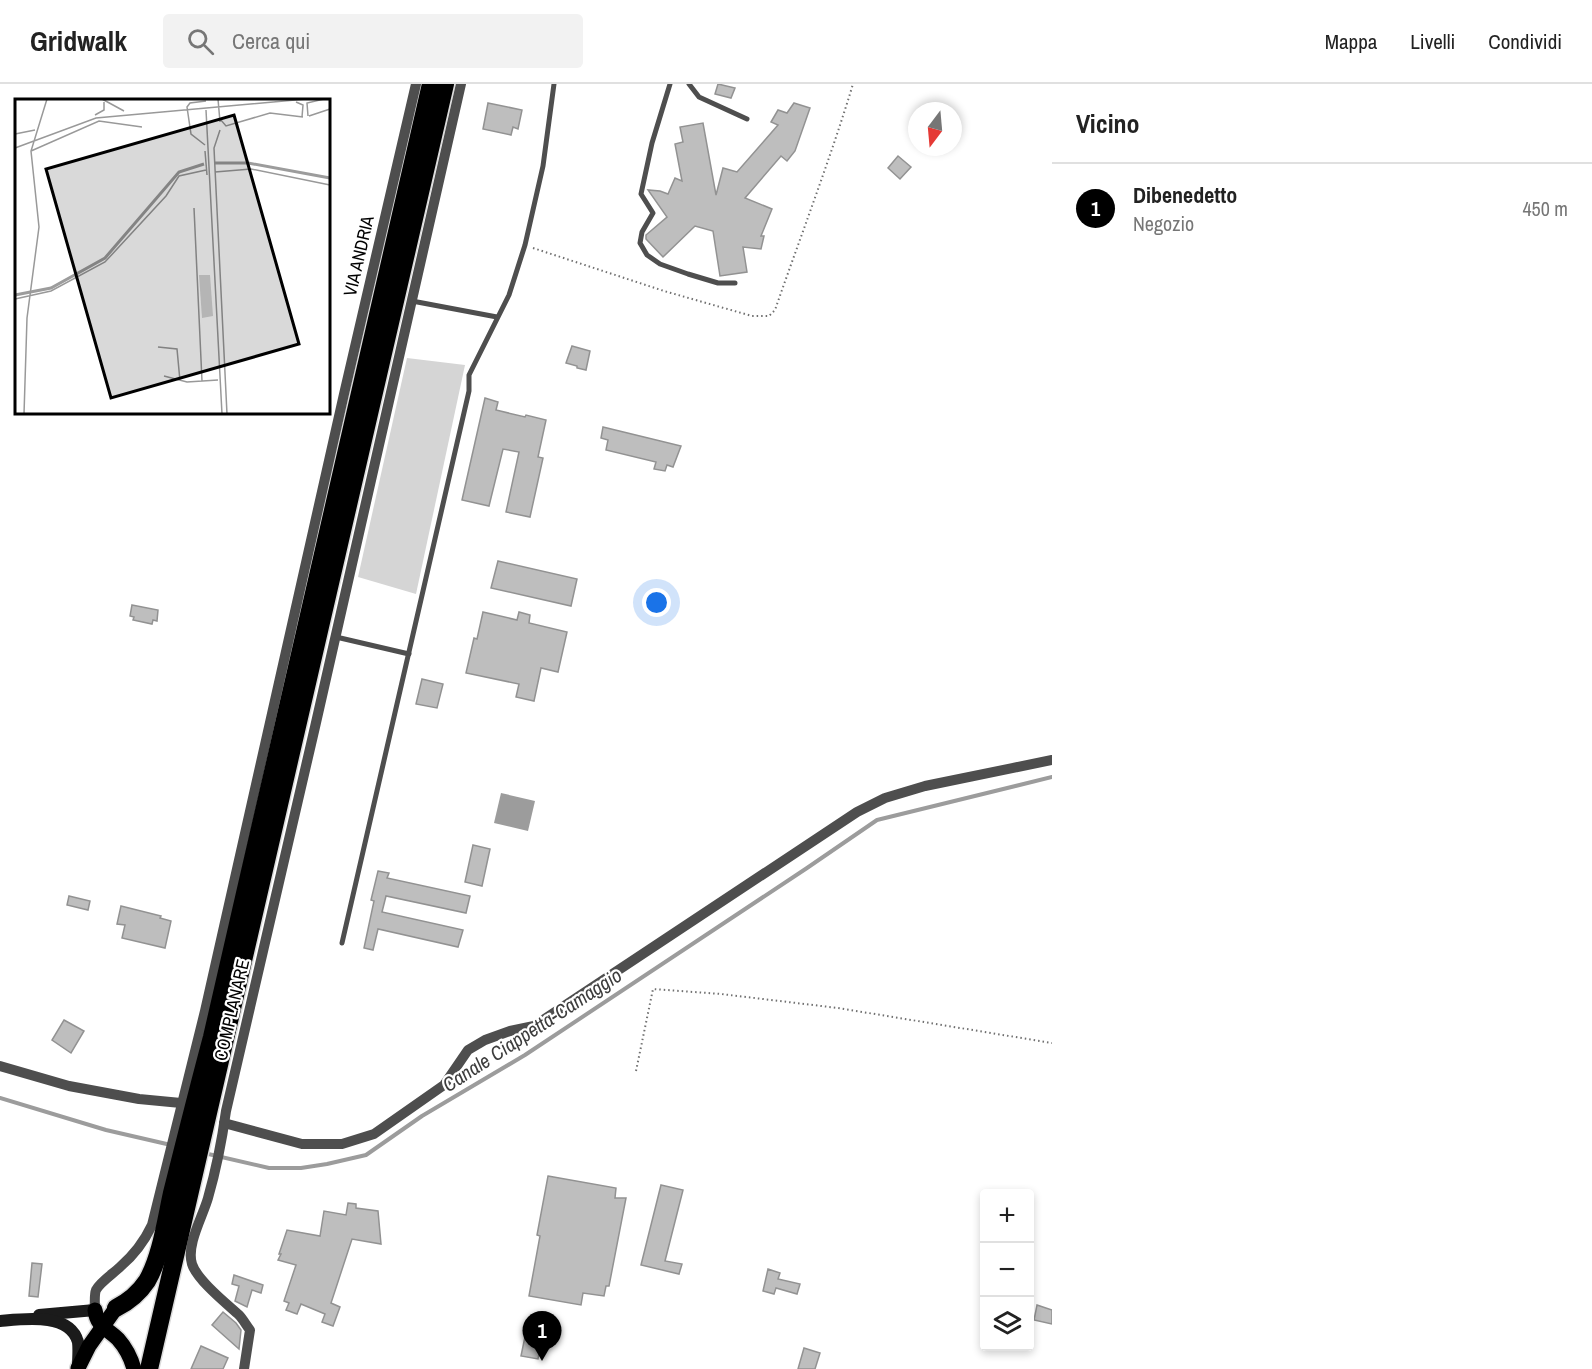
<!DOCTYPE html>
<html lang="it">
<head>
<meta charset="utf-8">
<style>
  :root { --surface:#fff; --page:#f2f2f2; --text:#222; --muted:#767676; --line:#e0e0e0; --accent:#000 }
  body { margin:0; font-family:"Archivo Narrow",sans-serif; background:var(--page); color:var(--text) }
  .controls { position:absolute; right:18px; bottom:18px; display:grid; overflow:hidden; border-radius:6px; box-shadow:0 3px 9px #0003 }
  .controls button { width:54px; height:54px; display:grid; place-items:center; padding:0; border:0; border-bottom:2px solid var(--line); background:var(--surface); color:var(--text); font:30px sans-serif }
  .compass { position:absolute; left:908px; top:18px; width:54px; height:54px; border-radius:50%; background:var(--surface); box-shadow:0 3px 9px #0003; rotate:196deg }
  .you { position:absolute; left:657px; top:519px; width:21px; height:21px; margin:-15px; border:4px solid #fff; border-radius:50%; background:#1a73e8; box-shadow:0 0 0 9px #1a73e833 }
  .badge { display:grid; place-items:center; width:39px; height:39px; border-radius:50%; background:var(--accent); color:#fff; font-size:20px; font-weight:700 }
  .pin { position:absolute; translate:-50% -50px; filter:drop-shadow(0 2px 3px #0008) }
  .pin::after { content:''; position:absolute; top:32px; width:21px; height:18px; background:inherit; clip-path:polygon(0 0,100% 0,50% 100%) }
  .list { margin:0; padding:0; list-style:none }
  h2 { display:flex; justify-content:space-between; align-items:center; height:78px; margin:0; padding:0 24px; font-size:26px }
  h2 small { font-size:20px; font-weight:400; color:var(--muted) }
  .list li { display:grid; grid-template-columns:39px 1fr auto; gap:18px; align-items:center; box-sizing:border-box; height:90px; padding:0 24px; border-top:2px solid var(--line) }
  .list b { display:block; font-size:22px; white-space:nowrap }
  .list p { margin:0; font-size:20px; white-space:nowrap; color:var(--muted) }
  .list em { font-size:20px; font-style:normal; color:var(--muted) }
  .icon { flex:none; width:33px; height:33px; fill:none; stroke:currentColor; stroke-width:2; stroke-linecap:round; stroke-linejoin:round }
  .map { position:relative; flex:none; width:1052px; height:1285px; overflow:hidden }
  header { display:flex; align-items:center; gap:36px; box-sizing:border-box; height:84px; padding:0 30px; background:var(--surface); border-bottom:2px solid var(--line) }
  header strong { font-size:28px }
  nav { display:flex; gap:33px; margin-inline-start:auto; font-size:21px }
  .search { width:420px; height:54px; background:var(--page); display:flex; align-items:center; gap:15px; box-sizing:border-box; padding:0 21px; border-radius:6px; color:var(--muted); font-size:22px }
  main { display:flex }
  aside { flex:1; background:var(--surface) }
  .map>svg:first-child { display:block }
  .green { fill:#d5d5d5 }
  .water { fill:#9c9c9c }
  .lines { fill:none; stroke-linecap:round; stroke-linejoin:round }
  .stream { stroke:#9c9c9c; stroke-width:4 }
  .building { fill:#bebebe; stroke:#929292; stroke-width:1.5 }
  .primary-casing { stroke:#dbdbdb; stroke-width:18 }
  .highway-casing { stroke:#dbdbdb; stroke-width:21 }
  .path { stroke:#707070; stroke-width:2; stroke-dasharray:1.5 3; stroke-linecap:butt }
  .lane { stroke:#4e4e4e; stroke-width:5 }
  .street { stroke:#4e4e4e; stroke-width:10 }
  .secondary { stroke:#1b1b1b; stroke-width:12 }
  .primary { stroke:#000; stroke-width:15 }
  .highway { stroke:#000; stroke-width:18 }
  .labels { text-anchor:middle; stroke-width:4.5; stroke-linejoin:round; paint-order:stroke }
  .street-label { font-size:18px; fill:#000; stroke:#fff }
  .water-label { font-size:20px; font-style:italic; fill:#3d3d3d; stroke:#fff }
  .inset-river { fill:none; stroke:#9c9c9c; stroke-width:3 }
  .inset-road { fill:none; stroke:#999; stroke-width:1.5 }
  .view { fill:#000; fill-opacity:0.15; stroke:#000; stroke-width:3 }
  .inset-edge { fill:none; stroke:#000; stroke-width:3 }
</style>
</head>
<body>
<header>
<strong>Gridwalk</strong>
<div class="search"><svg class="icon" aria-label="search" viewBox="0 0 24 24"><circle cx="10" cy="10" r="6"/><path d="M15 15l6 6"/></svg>Cerca qui</div>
<nav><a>Mappa</a><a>Livelli</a><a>Condividi</a></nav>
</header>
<main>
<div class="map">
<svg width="1052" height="1285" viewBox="0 0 1052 1285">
  <rect width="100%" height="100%" fill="#fff"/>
  <!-- green -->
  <path class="green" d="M 407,274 L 465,281 L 416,510 L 358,493 Z"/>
  <!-- water -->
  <path class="water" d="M 501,709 L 535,717 L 528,747 L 494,739 Z"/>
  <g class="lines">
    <!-- stream -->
    <g class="stream">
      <path d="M 0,1014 L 106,1046 L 171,1061"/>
      <path d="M 204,1069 L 269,1084 L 301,1084 L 327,1080 L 366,1071 L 422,1032 L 525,971 L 807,784 L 877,736 L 1052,693"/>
    </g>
  </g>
  <!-- building -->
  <g class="building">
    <path d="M 718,0 L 735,4 L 731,14 L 715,10 Z"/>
    <path d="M 488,19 L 522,26 L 518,45 L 513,43 L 511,51 L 483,45 Z"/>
    <path d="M 794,19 L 810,24 L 795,67 L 787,77 L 781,72 L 745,114 L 772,125 L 761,152 L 764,152 L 761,165 L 743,163 L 747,188 L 720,192 L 713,147 L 695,142 L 663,173 L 646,155 L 646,151 L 667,133 L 648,106 L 660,107 L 668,110 L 675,94 L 682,97 L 675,60 L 683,58 L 680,43 L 703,39 L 716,111 L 723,84 L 737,88 L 778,41 L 771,38 L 778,26 L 787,29 Z"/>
    <path d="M 898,72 L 911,83 L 900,95 L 888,84 Z"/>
    <path d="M 572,262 L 590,267 L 586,286 L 577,284 L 577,282 L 566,279 Z"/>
    <path d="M 485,314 L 498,318 L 496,326 L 525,333 L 526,331 L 546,336 L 538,373 L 543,374 L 530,433 L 506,428 L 519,368 L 503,365 L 489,422 L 462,416 Z"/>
    <path d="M 603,343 L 681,362 L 673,383 L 667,381 L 665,387 L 654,385 L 656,378 L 606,366 L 608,356 L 601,354 Z"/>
    <path d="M 498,477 L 577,495 L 571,522 L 491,504 Z"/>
    <path d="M 132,521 L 158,526 L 157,537 L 153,536 L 152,540 L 133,536 L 134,533 L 130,532 Z"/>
    <path d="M 483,528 L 517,536 L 519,528 L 530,531 L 529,539 L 567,548 L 558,588 L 541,584 L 534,617 L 516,613 L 519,600 L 466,589 L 474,554 L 477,555 Z"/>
    <path d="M 422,595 L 443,600 L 437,624 L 416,620 Z"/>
    <path d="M 473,761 L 490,765 L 482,802 L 465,798 Z"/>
    <path d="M 378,787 L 389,789 L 387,794 L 470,812 L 466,829 L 386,812 L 382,828 L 463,846 L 458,863 L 378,845 L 373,866 L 364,864 L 374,817 L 371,816 Z"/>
    <path d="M 69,812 L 90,817 L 88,826 L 67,821 Z"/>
    <path d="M 121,822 L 161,832 L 160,834 L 171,837 L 165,864 L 122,854 L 125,841 L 117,840 Z"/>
    <path d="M 64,936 L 84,947 L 71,969 L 52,956 Z"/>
    <path d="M 548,1092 L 616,1104 L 615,1114 L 626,1114 L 609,1202 L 606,1202 L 604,1212 L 583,1209 L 581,1221 L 529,1212 L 540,1152 L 537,1151 Z"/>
    <path d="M 661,1101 L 683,1106 L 665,1177 L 682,1180 L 679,1190 L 641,1181 Z"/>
    <path d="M 348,1119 L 356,1120 L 356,1124 L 378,1127 L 381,1160 L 352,1155 L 331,1219 L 340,1223 L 333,1242 L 322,1238 L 325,1230 L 301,1220 L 297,1230 L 286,1226 L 289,1219 L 284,1217 L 296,1181 L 278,1176 L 281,1170 L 279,1170 L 287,1146 L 320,1152 L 324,1127 L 346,1131 Z"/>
    <path d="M 32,1179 L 42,1180 L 38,1213 L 29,1212 Z"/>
    <path d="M 768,1185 L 780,1189 L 778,1195 L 800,1200 L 797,1210 L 776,1204 L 774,1210 L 763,1207 Z"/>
    <path d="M 234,1191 L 263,1201 L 261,1209 L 252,1206 L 247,1223 L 235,1217 L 239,1202 L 232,1200 Z"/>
    <path d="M 1037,1221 L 1052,1226 L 1052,1240 L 1034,1236 Z"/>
    <path d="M 223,1228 L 236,1239 L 241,1246 L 239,1265 L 212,1241 Z"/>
    <path d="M 528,1238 L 544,1241 L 538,1275 L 521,1272 Z"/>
    <path d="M 201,1262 L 228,1274 L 223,1285 L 191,1285 Z"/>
    <path d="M 804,1264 L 820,1269 L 815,1285 L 798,1285 Z"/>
  </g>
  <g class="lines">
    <defs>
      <g id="primary">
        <path d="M 95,1226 C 97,1243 107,1244 118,1255 C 126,1264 131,1274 134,1285"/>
        <path d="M 78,1284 L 89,1262 L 116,1224"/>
      </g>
      <g id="highway">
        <path d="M 116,1224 C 128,1218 139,1209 147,1197 C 161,1173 166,1136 172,1109 C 185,1057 198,1005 212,953 L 431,0"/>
        <path d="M 149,1285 L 445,0"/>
      </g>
    </defs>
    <!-- primary casing -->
    <use href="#primary" class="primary-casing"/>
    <!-- highway casing -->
    <use href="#highway" class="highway-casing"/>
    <!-- path -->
    <g class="path">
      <path d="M 533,164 L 664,207 L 752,232 L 769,232 L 775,226 C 801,151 830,76 853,0"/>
      <path d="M 636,987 L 653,905 L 721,910 L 838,924 L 1052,959"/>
    </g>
    <!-- lane -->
    <g class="lane">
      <path d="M 670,0 L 652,59 L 641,110 L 653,129 L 642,148 L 640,159 L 647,171 L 660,180 L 688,190 L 718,199 L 735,199"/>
      <path d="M 689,0 L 699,13 L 747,35"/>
      <path d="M 412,217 L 497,233"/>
      <path d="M 336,553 L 409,570"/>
      <path d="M 342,859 L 469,307 L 469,291 L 509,211 L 525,161 L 543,82 L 554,0"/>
    </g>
    <!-- street -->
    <g class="street">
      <path d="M 0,982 L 69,1002 L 139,1015 L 181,1019"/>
      <path d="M 224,1039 L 302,1060 L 342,1060 L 374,1050 L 444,1001 L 468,966 L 485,956 L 510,947 L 534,942 L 857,728 L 885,714 L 925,702 L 1052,676"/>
      <path d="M 95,1226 C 95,1220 94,1211 96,1206 C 100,1198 114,1189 120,1183 C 134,1171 144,1158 152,1141 L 205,927 L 344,310 L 416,0"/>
      <path d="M 244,1285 L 250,1246 C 246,1241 243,1235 239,1231 C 227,1220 197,1196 192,1180 C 186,1161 203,1132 208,1114 C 216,1086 222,1056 226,1027 L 315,643 L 461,0"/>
    </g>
    <!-- secondary -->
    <g class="secondary">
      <path d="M 39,1231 L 95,1226"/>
      <path d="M 0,1237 C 23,1235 70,1228 78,1258 C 79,1266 78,1275 78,1282"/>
    </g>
    <!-- primary -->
    <use href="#primary" class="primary"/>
    <!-- highway -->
    <use href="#highway" class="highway"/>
  </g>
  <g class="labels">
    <!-- street labels -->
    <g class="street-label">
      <text transform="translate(359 172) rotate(-77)" y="6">VIA ANDRIA</text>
      <text transform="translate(232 926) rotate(-77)" y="6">COMPLANARE</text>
    </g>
    <!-- water labels -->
    <g class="water-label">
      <text transform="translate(532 946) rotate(-33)" y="7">Canale Ciappetta-Camaggio</text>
    </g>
  </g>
  <!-- overview -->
  <g transform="translate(15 15)">
    <rect width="315" height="315" fill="#fff"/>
    <path d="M 184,176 L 195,176 L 198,217 L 187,219 Z" fill="#d5d5d5"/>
    <path class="inset-river" d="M 200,64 L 233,64 L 315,79M 0,196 L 36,189 L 90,159 L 164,73 L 189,65"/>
    <path class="inset-road" d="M 87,0 L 109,12M 203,0 L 205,23M 281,3 L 288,6 L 287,18M 191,11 L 207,315M 80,16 L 89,11 L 89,3M 293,17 L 292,4 L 309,0M 294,17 L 315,10M 205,20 L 211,27 L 255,14 L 288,18M 205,31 L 199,49 L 212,315M 0,35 L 20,31M 190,46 L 176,35 L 172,8 L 175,4 L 191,2M 0,49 L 81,19 L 291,0M 16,52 L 84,22 L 127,28M 190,52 L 192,76M 200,73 L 236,70 L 315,86M 179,109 L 187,282M 0,200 L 36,192 L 90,163 L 151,97 L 164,77 L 191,71M 143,248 L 162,250 L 165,282M 149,277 L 172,283 L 203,281M 9,315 L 12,219 L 24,128 L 16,52 L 32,0"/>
    <path class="view" d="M 219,16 L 284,245 L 96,299 L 31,70 Z"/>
    <rect width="315" height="315" class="inset-edge"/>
  </g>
</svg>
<div class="controls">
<button>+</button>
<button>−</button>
<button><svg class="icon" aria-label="layers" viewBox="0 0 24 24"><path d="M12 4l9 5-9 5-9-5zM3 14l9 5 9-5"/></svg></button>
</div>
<svg class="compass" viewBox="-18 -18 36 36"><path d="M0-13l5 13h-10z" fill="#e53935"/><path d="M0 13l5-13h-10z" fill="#767676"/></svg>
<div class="you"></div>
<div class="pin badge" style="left:542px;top:1277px">1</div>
</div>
<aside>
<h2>Vicino<small></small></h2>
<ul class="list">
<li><span class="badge">1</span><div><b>Dibenedetto</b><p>Negozio</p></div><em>450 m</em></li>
</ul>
</aside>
</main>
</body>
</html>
